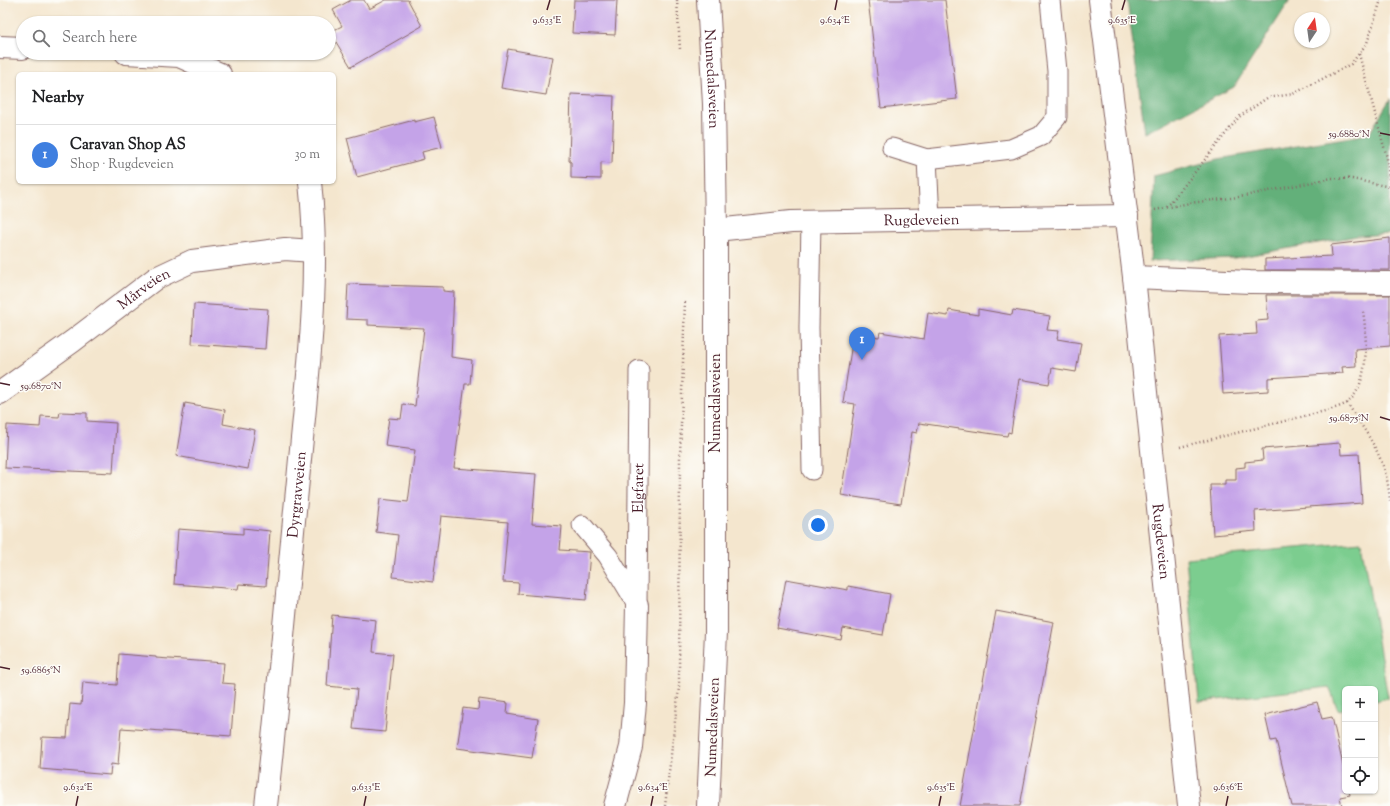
<!DOCTYPE html>
<html lang="en">
<head>
<meta charset="utf-8">
<style>
  :root { --surface:#fff; --page:#f6f6f6; --text:#202124; --muted:#757577; --line:#e0e0e0; --accent:#b5179e }
  body { margin:0; font-family:"Sorts Mill Goudy",serif; background:var(--page); color:var(--text) }
  .controls { position:absolute; right:12px; bottom:12px; display:grid; overflow:hidden; border-radius:6px; box-shadow:0 1px 3px #0004 }
  .controls button { width:36px; height:36px; display:grid; place-items:center; padding:0; border:0; border-bottom:1px solid var(--line); background:var(--surface); color:var(--text); font:20px sans-serif }
  .compass { position:absolute; left:1294px; top:12px; width:36px; height:36px; border-radius:50%; background:var(--surface); box-shadow:0 1px 3px #0004; rotate:13deg }
  .you { position:absolute; left:818px; top:525px; width:14px; height:14px; margin:-10px; border:3px solid #fff; border-radius:50%; background:#1a73e8; box-shadow:0 0 0 6px #1a73e833 }
  .badge { display:grid; place-items:center; width:26px; height:26px; border-radius:50%; background:var(--accent); color:#fff; font-size:13px; font-weight:700 }
  .pin { position:absolute; translate:-50% -33px; filter:drop-shadow(0 1px 2px #0008) }
  .pin::after { content:''; position:absolute; top:21px; width:14px; height:12px; background:inherit; clip-path:polygon(0 0,100% 0,50% 100%) }
  .list { margin:0; padding:0; list-style:none }
  h2 { display:flex; justify-content:space-between; align-items:center; height:52px; margin:0; padding:0 16px; font-size:17px }
  h2 small { font-size:13px; font-weight:400; color:var(--muted) }
  .list li { display:grid; grid-template-columns:26px 1fr auto; gap:12px; align-items:center; box-sizing:border-box; height:60px; padding:0 16px; border-top:1px solid var(--line) }
  .list b { display:block; font-size:15px; white-space:nowrap }
  .list p { margin:0; font-size:13px; white-space:nowrap; color:var(--muted) }
  .list em { font-size:13px; font-style:normal; color:var(--muted) }
  .icon { flex:none; width:22px; height:22px; fill:none; stroke:currentColor; stroke-width:2; stroke-linecap:round; stroke-linejoin:round }
  .map { position:relative; flex:none; width:1390px; height:806px; overflow:hidden }
  .search { position:absolute; background:var(--surface); box-shadow:0 1px 3px #0004; left:16px; top:16px; width:320px; height:44px; display:flex; align-items:center; gap:10px; box-sizing:border-box; padding:0 14px; border-radius:22px; color:var(--muted); font-size:15px }
  .panel { position:absolute; background:var(--surface); box-shadow:0 1px 3px #0004; left:16px; top:72px; width:320px; height:112px; border-radius:6px }
  .map>svg:first-child { display:block }
  .green { fill:#7bcd8f; stroke:#62765d }
  .forest { fill:#64b07a; stroke:#576852 }
  .building { fill:#c4a3e8 }
  .lines { fill:none; stroke-linecap:round; stroke-linejoin:round }
  .lane-casing { stroke:#866564; stroke-width:21 }
  .street-casing { stroke:#866564; stroke-width:24 }
  .primary-casing { stroke:#866564; stroke-width:24 }
  .path { stroke:#866564; stroke-width:2.5; stroke-dasharray:1 3; stroke-linecap:butt }
  .lane { stroke:#fff; stroke-width:19 }
  .street { stroke:#fff; stroke-width:22 }
  .primary { stroke:#fff; stroke-width:22 }
  .ticks { fill:none; stroke:#4a1f2b; stroke-width:1.5 }
  .labels { text-anchor:middle; stroke-width:3; stroke-linejoin:round; paint-order:stroke }
  .street-label { font-size:15px; fill:#4a1f2b; stroke:#fdfcf7 }
  .ticks-label { font-size:10px; text-anchor:middle; fill:#4a1f2b; stroke:#fdfcf7; stroke-width:3; stroke-linejoin:round; paint-order:stroke }
</style>
</head>
<body>
<div class="map">
<svg width="1390" height="806" viewBox="0 0 1390 806">
  <rect width="100%" height="100%" fill="#fdfcf7"/>
  <filter id="ink" filterUnits="userSpaceOnUse"><feTurbulence type="fractalNoise" baseFrequency=".025" numOctaves="2"/><feDisplacementMap in="SourceGraphic" scale="8" xChannelSelector="R" yChannelSelector="G"/><feConvolveMatrix kernelMatrix="1 2 1 2 8 2 1 2 1" color-interpolation-filters="sRGB"/></filter>
  <filter id="wash" filterUnits="userSpaceOnUse"><feTurbulence type="fractalNoise" baseFrequency=".012" numOctaves="4" result="noise"/><feDisplacementMap in="SourceGraphic" scale="16" xChannelSelector="R" yChannelSelector="G"/><feGaussianBlur stdDeviation="0.9" result="paint"/><feColorMatrix in="noise" values="0 0 0 0 0 0 0 0 0 0 0 0 0 0 0 0 0 1.4 0 .05"/><feComposite in="paint" operator="in"/></filter>
  <g filter="url(#wash)">
    <rect width="100%" height="100%" fill="#f4e6ce"/>
    <!-- green -->
    <path class="green" d="M 1361,542 L 1388,698 L 1375,701 L 1375,689 L 1345,689 L 1345,709 L 1338,710 L 1329,687 L 1199,702 L 1186,558 Z"/>
    <!-- forest -->
    <g class="forest">
      <path d="M 1127,0 L 1290,0 L 1234,87 L 1145,133 Z"/>
      <path d="M 1390,99 L 1390,234 L 1357,236 L 1235,258 L 1150,261 L 1154,176 L 1218,159 L 1369,134 Z"/>
    </g>
    <g id="blocks">
      <!-- building -->
      <g class="building">
        <path d="M 351,0 L 364,0 L 369,9 L 386,0 L 408,0 L 422,26 L 351,67 L 330,32 L 342,26 L 333,10 Z"/>
        <path d="M 574,0 L 617,0 L 615,35 L 572,33 Z"/>
        <path d="M 868,0 L 945,0 L 957,99 L 881,108 Z"/>
        <path d="M 508,49 L 553,57 L 546,95 L 501,88 Z"/>
        <path d="M 571,94 L 614,96 L 612,163 L 601,162 L 601,179 L 571,178 L 571,162 L 569,161 Z"/>
        <path d="M 434,117 L 442,147 L 422,152 L 424,159 L 357,177 L 347,138 L 414,120 L 414,122 Z"/>
        <path d="M 1390,238 L 1390,270 L 1265,270 L 1265,259 L 1332,256 L 1331,245 Z"/>
        <path d="M 348,284 L 443,287 L 443,291 L 454,292 L 451,357 L 472,360 L 470,384 L 465,384 L 454,468 L 536,474 L 532,524 L 562,526 L 560,550 L 590,552 L 586,600 L 518,594 L 519,583 L 503,582 L 508,522 L 441,516 L 433,582 L 393,577 L 398,535 L 376,532 L 380,499 L 408,502 L 415,450 L 385,446 L 389,418 L 401,419 L 403,404 L 415,406 L 424,328 L 368,325 L 368,320 L 346,319 Z"/>
        <path d="M 1266,295 L 1390,295 L 1390,346 L 1355,349 L 1356,366 L 1342,367 L 1343,373 L 1268,378 L 1268,391 L 1223,394 L 1219,336 L 1257,334 L 1256,321 L 1268,320 Z"/>
        <path d="M 194,304 L 268,309 L 265,349 L 192,344 Z"/>
        <path d="M 978,309 L 1012,315 L 1013,310 L 1050,316 L 1047,330 L 1059,331 L 1057,339 L 1081,343 L 1076,372 L 1052,368 L 1049,384 L 1019,379 L 1011,433 L 1008,432 L 1007,436 L 919,423 L 917,433 L 912,432 L 901,504 L 841,495 L 855,404 L 843,402 L 852,343 L 856,343 L 857,334 L 879,337 L 880,332 L 924,339 L 928,313 L 948,316 L 949,310 L 978,315 Z"/>
        <path d="M 185,403 L 225,410 L 223,424 L 255,430 L 248,469 L 176,456 Z"/>
        <path d="M 60,412 L 87,413 L 87,421 L 116,423 L 113,473 L 5,468 L 7,425 L 40,427 L 41,416 L 59,417 Z"/>
        <path d="M 1340,443 L 1341,455 L 1359,454 L 1362,503 L 1255,511 L 1256,531 L 1213,535 L 1210,485 L 1225,485 L 1225,480 L 1236,480 L 1236,468 L 1245,467 L 1245,462 L 1263,460 L 1262,449 Z"/>
        <path d="M 243,528 L 270,531 L 266,586 L 239,584 L 238,589 L 174,584 L 178,529 L 243,534 Z"/>
        <path d="M 786,579 L 848,590 L 848,586 L 890,594 L 883,635 L 843,628 L 841,640 L 777,628 Z"/>
        <path d="M 996,611 L 1054,622 L 1020,806 L 960,806 Z"/>
        <path d="M 332,615 L 376,620 L 373,652 L 393,654 L 385,732 L 353,729 L 357,689 L 327,686 Z"/>
        <path d="M 119,654 L 156,657 L 156,658 L 224,663 L 222,683 L 235,684 L 231,736 L 121,728 L 118,765 L 111,764 L 110,775 L 40,769 L 42,737 L 67,738 L 70,704 L 81,705 L 83,682 L 117,685 Z"/>
        <path d="M 479,699 L 508,703 L 507,714 L 538,719 L 532,758 L 457,748 L 463,708 L 478,710 Z"/>
        <path d="M 1317,702 L 1322,719 L 1332,717 L 1345,774 L 1345,791 L 1349,791 L 1350,795 L 1340,797 L 1342,806 L 1292,806 L 1276,740 L 1271,741 L 1265,715 Z"/>
      </g>
    </g>
  </g>
  <g filter="url(#ink)">
    <use href="#blocks" fill-opacity="0" stroke="#866564" stroke-width="1"/>
    <g class="lines">
      <defs>
        <g id="lane">
          <path d="M 892,148 L 927,159 L 930,219"/>
          <path d="M 927,159 L 1011,149 L 1041,136 L 1057,117 L 1057,71 L 1050,0"/>
          <path d="M 811,221 L 809,328 L 812,470"/>
          <path d="M 582,525 L 608,556 L 637,604"/>
          <path id="s1" d="M 637,605 L 639,370"/>
        </g>
        <g id="street">
          <path id="s2" d="M 1100,0 L 1134,277 L 1189,806"/>
          <path d="M 0,47 L 23,48"/>
          <path d="M 126,53 L 179,56 L 220,74"/>
          <path id="s3" d="M 716,230 L 791,222 L 1127,216"/>
          <path d="M 1134,277 L 1250,282 L 1390,283"/>
          <path id="s4" d="M 0,393 L 73,341 L 156,278 L 192,261 L 285,249 L 313,251"/>
          <path id="s5" d="M 266,806 C 278,698 287,589 298,480 C 307,382 321,281 310,182"/>
          <path d="M 615,806 L 631,747 L 635,703 L 637,605"/>
        </g>
        <g id="primary">
          <path id="s6" d="M 708,0 L 714,104 L 716,230 L 716,632 L 708,806"/>
        </g>
      </defs>
      <!-- lane casing -->
      <use href="#lane" class="lane-casing"/>
      <!-- street casing -->
      <use href="#street" class="street-casing"/>
      <!-- primary casing -->
      <use href="#primary" class="primary-casing"/>
      <!-- path -->
      <g class="path">
        <path d="M 677,0 L 680,49"/>
        <path d="M 1359,54 L 1387,158 L 1390,187"/>
        <path d="M 1167,207 L 1239,117 L 1267,98 L 1293,94 L 1351,64 L 1367,43 L 1381,0"/>
        <path d="M 1155,210 L 1190,203 L 1239,197 L 1332,178 L 1352,179 L 1390,187"/>
        <path d="M 1347,403 C 1369,437 1388,460 1390,503"/>
        <path d="M 1180,447 L 1329,410 C 1335,408 1342,406 1347,403 C 1370,385 1367,336 1363,311"/>
        <path d="M 665,806 L 679,687 L 680,456 L 685,299"/>
      </g>
      <!-- lane -->
      <use href="#lane" class="lane"/>
      <!-- street -->
      <use href="#street" class="street"/>
      <!-- primary -->
      <use href="#primary" class="primary"/>
    </g>
  </g>
  <!-- ticks -->
  <path class="ticks" d="M 547,10 L 550,0M 835,10 L 837,0M 1122,10 L 1125,0M 1380,133 L 1390,135M 0,383 L 10,385M 1380,417 L 1390,420M 0,667 L 10,669M 76,806 L 78,796M 364,806 L 366,796M 651,806 L 653,796M 939,806 L 941,796M 1226,806 L 1228,796"/>
  <g class="labels">
    <!-- street labels -->
    <g class="street-label">
      <text dy="5" stroke="none"><textPath href="#s6" startOffset="79">Numedalsveien</textPath></text>
      <text dy="5" stroke="none"><textPath href="#s3" startOffset="206">Rugdeveien</textPath></text>
      <text dy="5" stroke="none"><textPath href="#s4" startOffset="178">Mårveien</textPath></text>
      <text transform="translate(715 403) rotate(-90)" y="5">Numedalsveien</text>
      <text dy="5" stroke="none"><textPath href="#s1" startOffset="117">Elgfaret</textPath></text>
      <text dy="5" stroke="none"><textPath href="#s5" startOffset="313">Dyrgravveien</textPath></text>
      <text dy="5" stroke="none"><textPath href="#s2" startOffset="545">Rugdeveien</textPath></text>
      <text transform="translate(712 727) rotate(-88)" y="5">Numedalsveien</text>
    </g>
  </g>
  <g class="ticks-label">
    <text x="547" y="23">9.633°E</text>
    <text x="835" y="23">9.634°E</text>
    <text x="1122" y="23">9.635°E</text>
    <text x="1349" y="137">59.6880°N</text>
    <text x="41" y="389">59.6870°N</text>
    <text x="1349" y="421">59.6875°N</text>
    <text x="41" y="673">59.6865°N</text>
    <text x="78" y="790">9.632°E</text>
    <text x="366" y="790">9.633°E</text>
    <text x="653" y="790">9.634°E</text>
    <text x="941" y="790">9.635°E</text>
    <text x="1228" y="790">9.636°E</text>
  </g>
</svg>
<div class="controls">
<button>+</button>
<button>−</button>
<button><svg class="icon" aria-label="locate" viewBox="0 0 24 24"><circle cx="12" cy="12" r="6"/><path d="M12 2v4M12 18v4M2 12h4M18 12h4"/></svg></button>
</div>
<svg class="compass" viewBox="-18 -18 36 36"><path d="M0-13l5 13h-10z" fill="#e53935"/><path d="M0 13l5-13h-10z" fill="#757577"/></svg>
<div class="you"></div>
<div class="pin badge" style="left:862px;top:360px;background:#3f7fe0">1</div>
<div class="search"><svg class="icon" aria-label="search" viewBox="0 0 24 24"><circle cx="10" cy="10" r="6"/><path d="M15 15l6 6"/></svg>Search here</div>
<section class="panel">
<h2>Nearby<small></small></h2>
<ul class="list">
<li><span class="badge" style="background:#3f7fe0">1</span><div><b>Caravan Shop AS</b><p>Shop · Rugdeveien</p></div><em>30 m</em></li>
</ul>
</section>
</div>
</body>
</html>
